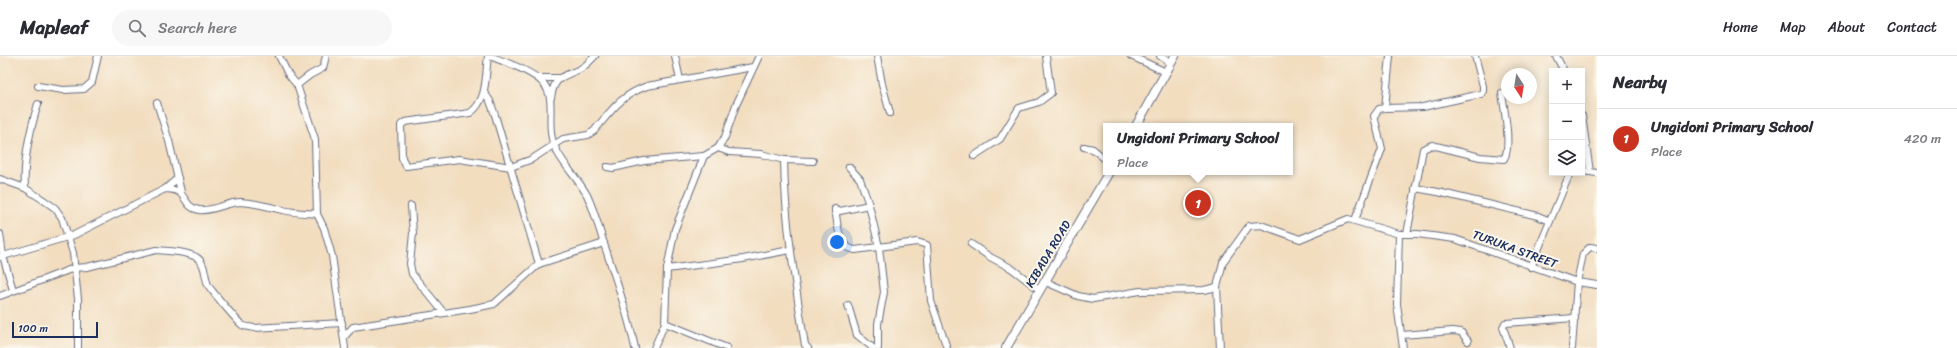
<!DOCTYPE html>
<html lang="en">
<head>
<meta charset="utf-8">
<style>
  :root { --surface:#fff; --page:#f7f7f7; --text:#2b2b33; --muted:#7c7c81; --line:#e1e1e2; --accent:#c8321e }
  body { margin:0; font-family:Sriracha,sans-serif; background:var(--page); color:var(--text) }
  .controls { position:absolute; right:12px; top:12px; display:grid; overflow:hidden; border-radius:0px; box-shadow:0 2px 10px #0003 }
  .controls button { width:36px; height:36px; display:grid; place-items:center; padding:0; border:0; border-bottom:1px solid var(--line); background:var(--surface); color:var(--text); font:20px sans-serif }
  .compass { position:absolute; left:1501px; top:12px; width:36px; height:36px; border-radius:50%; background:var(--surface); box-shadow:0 2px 10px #0003; rotate:168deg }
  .scale { position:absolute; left:12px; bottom:10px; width:86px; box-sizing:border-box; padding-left:4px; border:2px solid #1b2f5e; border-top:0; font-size:11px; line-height:14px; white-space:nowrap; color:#1b2f5e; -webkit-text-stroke:3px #fbf7ec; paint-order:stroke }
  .you { position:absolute; left:837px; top:186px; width:14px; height:14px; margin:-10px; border:3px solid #fff; border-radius:50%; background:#1a73e8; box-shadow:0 0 0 6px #1a73e833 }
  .badge { display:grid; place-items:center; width:26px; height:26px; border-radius:50%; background:var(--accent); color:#fff; font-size:13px; font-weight:700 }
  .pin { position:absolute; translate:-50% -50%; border:2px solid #fff; box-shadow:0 1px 4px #0006 }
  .popup { position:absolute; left:1103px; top:67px; width:190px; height:52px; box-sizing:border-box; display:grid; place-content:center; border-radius:0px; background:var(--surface); filter:drop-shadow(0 1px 3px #0005); font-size:13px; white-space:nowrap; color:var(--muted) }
  .popup b { font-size:15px; color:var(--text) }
  .popup::after { content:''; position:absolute; left:50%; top:100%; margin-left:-8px; border:8px solid transparent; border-top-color:var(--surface) }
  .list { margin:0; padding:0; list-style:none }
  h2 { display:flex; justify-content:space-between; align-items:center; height:52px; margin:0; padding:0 16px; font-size:17px }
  h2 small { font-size:13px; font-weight:400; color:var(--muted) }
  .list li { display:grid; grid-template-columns:26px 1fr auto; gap:12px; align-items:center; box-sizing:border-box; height:60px; padding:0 16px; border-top:1px solid var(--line) }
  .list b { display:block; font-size:15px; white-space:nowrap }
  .list p { margin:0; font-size:13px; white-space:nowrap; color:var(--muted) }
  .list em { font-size:13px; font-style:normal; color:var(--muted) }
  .icon { flex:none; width:22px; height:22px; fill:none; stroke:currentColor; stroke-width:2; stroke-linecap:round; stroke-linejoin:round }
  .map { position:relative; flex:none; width:1597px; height:292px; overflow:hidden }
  header { display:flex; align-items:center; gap:24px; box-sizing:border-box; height:56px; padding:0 20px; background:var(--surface); border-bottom:1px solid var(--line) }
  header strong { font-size:19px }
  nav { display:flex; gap:22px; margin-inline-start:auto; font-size:14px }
  .search { width:280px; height:36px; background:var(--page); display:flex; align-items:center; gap:10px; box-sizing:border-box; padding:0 14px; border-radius:22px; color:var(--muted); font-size:15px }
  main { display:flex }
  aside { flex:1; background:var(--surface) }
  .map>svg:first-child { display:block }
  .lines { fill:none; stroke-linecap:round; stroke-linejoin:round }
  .street-casing { stroke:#666c80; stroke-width:8 }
  .secondary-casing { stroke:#666c80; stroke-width:10 }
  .street { stroke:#fff; stroke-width:6 }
  .secondary { stroke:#fff; stroke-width:8 }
  .labels { text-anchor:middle; stroke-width:4; stroke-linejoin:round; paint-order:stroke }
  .street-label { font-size:12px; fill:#1b2f5e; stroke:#fbf7ec }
</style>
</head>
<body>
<header>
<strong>Mapleaf</strong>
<div class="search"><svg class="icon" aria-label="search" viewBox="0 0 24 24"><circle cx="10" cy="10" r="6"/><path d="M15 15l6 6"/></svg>Search here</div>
<nav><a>Home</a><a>Map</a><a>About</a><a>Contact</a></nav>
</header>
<main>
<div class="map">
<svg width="1597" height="292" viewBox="0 0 1597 292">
  <rect width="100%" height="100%" fill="#fbf7ec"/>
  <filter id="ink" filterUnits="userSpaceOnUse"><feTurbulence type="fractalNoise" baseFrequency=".025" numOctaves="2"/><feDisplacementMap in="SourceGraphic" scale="8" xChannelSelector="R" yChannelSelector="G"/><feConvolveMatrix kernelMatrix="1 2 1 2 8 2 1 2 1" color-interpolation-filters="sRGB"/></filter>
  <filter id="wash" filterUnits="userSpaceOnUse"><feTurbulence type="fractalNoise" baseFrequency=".012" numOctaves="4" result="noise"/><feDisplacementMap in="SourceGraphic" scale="16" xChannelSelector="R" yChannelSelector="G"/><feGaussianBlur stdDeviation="0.9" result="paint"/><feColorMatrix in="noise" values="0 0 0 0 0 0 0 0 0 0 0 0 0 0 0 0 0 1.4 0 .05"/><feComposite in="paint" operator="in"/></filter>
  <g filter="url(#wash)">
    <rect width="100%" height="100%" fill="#f2ddbf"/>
  </g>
  <g filter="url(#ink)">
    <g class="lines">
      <defs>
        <g id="street">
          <path d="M 279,0 L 288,18 L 297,29"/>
          <path d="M 326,0 L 323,12 L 310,19 L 297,29 L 315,83 L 317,158 L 324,172 L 332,200 L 345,292"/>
          <path d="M 488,0 C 485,20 488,44 470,57 L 405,66 L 401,69 L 402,102 L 406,110 L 459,103 L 511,111 L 532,103 L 563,83 L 588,79 L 594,75 C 611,55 621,39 647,30 L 753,11"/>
          <path d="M 490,0 C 505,6 532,15 543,27 C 557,42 546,67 553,86 C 559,105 577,121 587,139 C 595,156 599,173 605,191 C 616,224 628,257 635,292"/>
          <path d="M 675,0 L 680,24"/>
          <path d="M 877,0 L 882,28 L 890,57"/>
          <path d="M 1131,0 L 1166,16"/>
          <path d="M 1160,0 L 1171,7"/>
          <path d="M 1556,0 L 1564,15"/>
          <path d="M 538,22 L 559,22"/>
          <path d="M 38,30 L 63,34 L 84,33 L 92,26 L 98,0"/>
          <path d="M 484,36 L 490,45 L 495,59 L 539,208"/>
          <path d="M 551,42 C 554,20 563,21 580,13 C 586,10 590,5 595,0"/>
          <path d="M 157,47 L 169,85 L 181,136"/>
          <path d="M 1385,52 L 1423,51 L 1481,38 L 1483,35 L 1483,30 L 1475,0"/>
          <path d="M 1582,60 L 1590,116"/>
          <path d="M 1084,91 L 1093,93 L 1106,104"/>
          <path d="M 718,92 L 729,96 L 761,98 L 784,104 C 785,166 795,227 805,289 L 808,292"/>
          <path d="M 974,100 L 1000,83 L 1019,52 L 1039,46 L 1051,37 L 1046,0"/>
          <path d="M 784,104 L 813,105"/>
          <path d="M 607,111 L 613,112 L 644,105 L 704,100"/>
          <path d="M 849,111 L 860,123 L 869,149 L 879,191 L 884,236 L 878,268 L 878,292"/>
          <path d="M 1582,115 L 1597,117"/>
          <path d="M 0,123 L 25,132 L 42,143 L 55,152 L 62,162 L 73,197 L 78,243 L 78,292"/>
          <path d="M 25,132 C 23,105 30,74 38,48"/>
          <path d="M 1415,132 L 1438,136 L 1538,160 L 1550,165"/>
          <path d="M 165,133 L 178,122"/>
          <path d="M 411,150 L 413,177 L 410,208 L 412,218 L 444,257"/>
          <path d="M 835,153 C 838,167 837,191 855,194 L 917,186 L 927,189 L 931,245 L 947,292"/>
          <path d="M 835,156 L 869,149"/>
          <path d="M 1355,164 L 1382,93 L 1374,60 L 1379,53 L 1385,52 L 1390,0"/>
          <path d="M 0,178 L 3,200 L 13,234"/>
          <path d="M 1399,178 L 1397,248 L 1403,292"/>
          <path d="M 1407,178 L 1423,93 L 1432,89 L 1480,101 L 1504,103 C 1512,90 1504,53 1502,37"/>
          <path d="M 971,188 L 990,201 L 1011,212 L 1040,234"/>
          <path d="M 0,201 L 74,179 L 165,133 C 190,133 180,150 199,154 C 212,156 227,146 241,146 C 256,147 269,151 283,154 C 294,157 306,157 317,158"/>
          <path d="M 1531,211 L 1570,117"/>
          <path d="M 667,213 L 743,203 L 790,194"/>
          <path d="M 1046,226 L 1078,240 L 1093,243 L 1140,235 L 1204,234 L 1217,231"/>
          <path d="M 0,240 L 74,212 L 87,211 L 156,194 C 169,195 185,195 196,201 C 206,207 204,219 208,229 C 210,233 238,266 242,269 C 245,271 251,271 254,272 L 342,267"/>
          <path d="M 848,249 L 857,279 L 873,292"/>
          <path d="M 1402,279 L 1453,275 L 1461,276 L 1468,285"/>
          <path d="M 344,281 L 353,271 L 470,253 L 494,248 L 539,208 L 604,187"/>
          <path d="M 654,292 L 665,267"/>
          <path d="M 727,292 L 665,267 L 667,213 L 675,173 L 704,100 L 718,92 L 725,81 L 736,49 L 759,0"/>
          <path d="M 1220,292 L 1217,231 L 1223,206 L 1249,170 L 1261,169 L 1300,183 L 1348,163 L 1399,178 L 1417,178 L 1455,183 L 1577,226 L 1583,198 L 1590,191 L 1597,192"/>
          <path d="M 1510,292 L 1503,271 L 1505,267 L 1575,262"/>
          <path d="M 1572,292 L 1577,226 L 1597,229"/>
        </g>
        <g id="secondary">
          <path d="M 1136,70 L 1175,0"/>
          <path d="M 1006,292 L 1109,116"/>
        </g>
      </defs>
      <!-- street casing -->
      <use href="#street" class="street-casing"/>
      <!-- secondary casing -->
      <use href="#secondary" class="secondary-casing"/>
      <!-- street -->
      <use href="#street" class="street"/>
      <!-- secondary -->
      <use href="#secondary" class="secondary"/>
    </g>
  </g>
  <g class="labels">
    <!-- street labels -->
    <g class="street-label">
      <text transform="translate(1515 193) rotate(20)" y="4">TURUKA STREET</text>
      <text transform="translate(1048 198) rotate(-59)" y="4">KIBADA ROAD</text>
    </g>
  </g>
</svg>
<div class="controls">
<button>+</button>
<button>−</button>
<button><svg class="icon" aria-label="layers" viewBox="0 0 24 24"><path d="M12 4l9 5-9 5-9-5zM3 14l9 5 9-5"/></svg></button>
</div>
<svg class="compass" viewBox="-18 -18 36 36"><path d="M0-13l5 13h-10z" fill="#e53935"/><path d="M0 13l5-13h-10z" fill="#7c7c81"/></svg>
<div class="scale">100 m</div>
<div class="you"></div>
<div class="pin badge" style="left:1198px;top:147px">1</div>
<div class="popup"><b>Ungidoni Primary School</b>Place</div>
</div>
<aside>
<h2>Nearby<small></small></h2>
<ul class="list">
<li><span class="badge">1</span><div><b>Ungidoni Primary School</b><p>Place</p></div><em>420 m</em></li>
</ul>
</aside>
</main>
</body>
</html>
